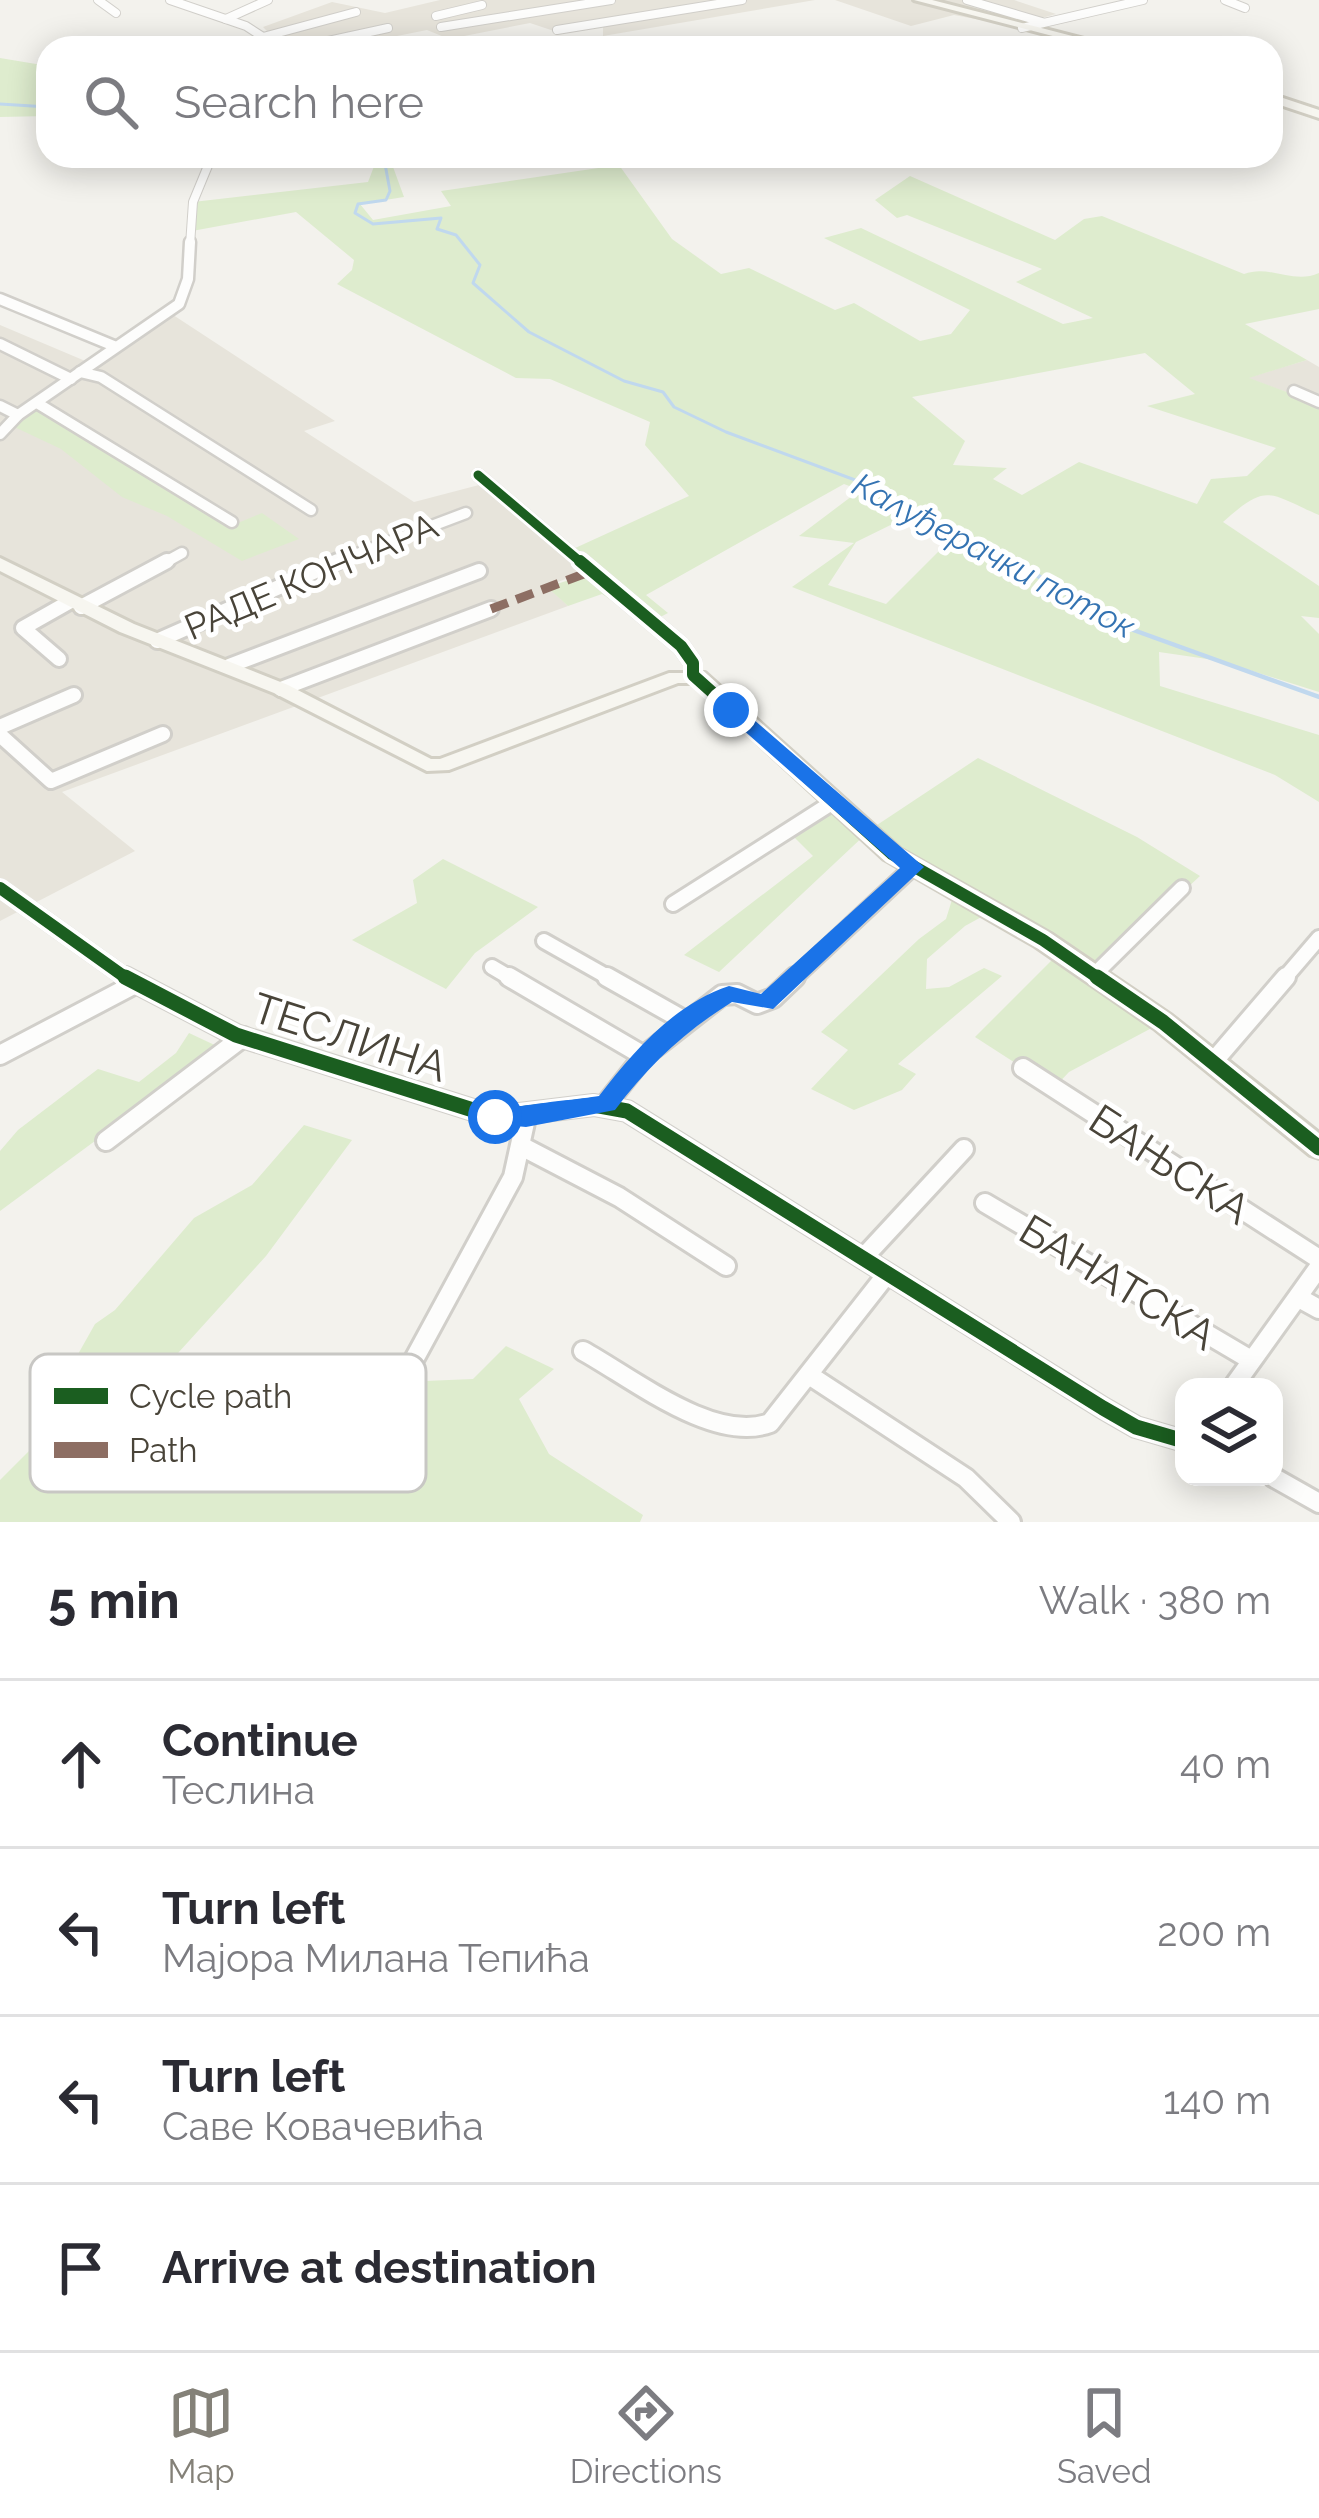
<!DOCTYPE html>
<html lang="en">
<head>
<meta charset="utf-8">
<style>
  :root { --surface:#fff; --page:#f7f7f7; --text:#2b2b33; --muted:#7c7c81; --line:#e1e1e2; --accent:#848178 }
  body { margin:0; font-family:Raleway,sans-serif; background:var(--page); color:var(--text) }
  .controls { position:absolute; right:36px; bottom:36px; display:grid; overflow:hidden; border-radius:24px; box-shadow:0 6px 30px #0003 }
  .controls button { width:108px; height:108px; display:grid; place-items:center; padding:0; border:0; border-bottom:3px solid var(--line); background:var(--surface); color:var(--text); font:60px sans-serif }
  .stop { position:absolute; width:36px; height:36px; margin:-27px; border:9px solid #1a73e8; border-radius:50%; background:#fff }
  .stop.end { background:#1a73e8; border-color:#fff; box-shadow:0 3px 12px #0008 }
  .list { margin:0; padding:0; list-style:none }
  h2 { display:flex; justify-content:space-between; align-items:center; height:156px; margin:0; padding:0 48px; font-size:51px }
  h2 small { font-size:39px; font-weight:400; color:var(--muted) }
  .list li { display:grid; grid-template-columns:78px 1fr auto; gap:36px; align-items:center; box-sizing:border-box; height:168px; padding:0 48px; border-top:3px solid var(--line) }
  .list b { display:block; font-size:45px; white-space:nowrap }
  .list p { margin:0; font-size:39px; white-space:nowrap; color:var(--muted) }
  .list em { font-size:39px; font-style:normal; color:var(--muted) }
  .icon { flex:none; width:66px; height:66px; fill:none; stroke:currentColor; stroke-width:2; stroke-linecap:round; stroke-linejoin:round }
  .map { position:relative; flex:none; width:1319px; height:1522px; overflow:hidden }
  .search { position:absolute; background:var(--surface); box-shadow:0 6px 30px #0003; left:36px; right:36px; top:36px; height:132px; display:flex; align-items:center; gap:30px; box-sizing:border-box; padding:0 42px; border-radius:36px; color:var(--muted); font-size:45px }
  .sheet { height:828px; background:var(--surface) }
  nav { display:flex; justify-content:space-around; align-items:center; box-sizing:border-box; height:168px; border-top:3px solid var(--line); background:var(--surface); font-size:33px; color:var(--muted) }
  nav a { display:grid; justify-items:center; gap:6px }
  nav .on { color:var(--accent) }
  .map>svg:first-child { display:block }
  .residential { fill:#e7e4db }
  .green { fill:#deecce; fill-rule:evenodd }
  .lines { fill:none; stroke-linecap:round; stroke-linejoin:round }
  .stream-far1 { stroke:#c0d8ee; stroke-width:3 }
  .stream { stroke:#c0d8ee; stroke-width:4.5 }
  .street-far3-casing { stroke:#d1cfca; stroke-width:10 }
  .street-far2-casing { stroke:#d1cfca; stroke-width:15 }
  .street-far1-casing { stroke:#d1cfca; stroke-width:20 }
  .street-casing { stroke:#d1cfca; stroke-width:24 }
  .secondary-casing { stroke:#d2cfc4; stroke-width:6 }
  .street-far3 { stroke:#fdfdfc; stroke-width:8 }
  .street-far2 { stroke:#fdfdfc; stroke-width:10 }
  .street-far1 { stroke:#fdfdfc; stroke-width:14 }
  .street { stroke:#fdfdfc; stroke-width:18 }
  .secondary { fill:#f7f6f0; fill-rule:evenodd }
  .quiet { stroke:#8d6e63; stroke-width:9; stroke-dasharray:18 9; stroke-linecap:butt }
  .cycleway-far2-casing { stroke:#fff; stroke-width:15 }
  .cycleway-far1-casing { stroke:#fff; stroke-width:20 }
  .cycleway-casing { stroke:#fff; stroke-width:22 }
  .cycleway-far2 { stroke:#1b5e20; stroke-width:9 }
  .cycleway-far1 { stroke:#1b5e20; stroke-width:12 }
  .cycleway { stroke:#1b5e20; stroke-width:15 }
  .route { fill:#1a73e8 }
  .labels { text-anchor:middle; stroke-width:10; stroke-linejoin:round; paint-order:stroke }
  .far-water-label { font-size:33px; font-style:italic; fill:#3473b2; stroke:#fff }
  .street-label { font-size:36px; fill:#494439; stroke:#fff }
  .near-street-label { font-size:42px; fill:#494439; stroke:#fff }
  .key { fill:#fff; stroke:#c8c7c4; stroke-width:3 }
  .key-label { font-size:33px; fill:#494439 }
</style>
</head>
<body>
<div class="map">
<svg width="1319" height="1522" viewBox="0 0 1319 1522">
  <rect width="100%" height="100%" fill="#f3f2ed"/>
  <!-- residential -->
  <g class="residential">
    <path d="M 440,0 L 815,0 L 603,36 L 603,25 L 557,32 L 530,23 L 449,39 L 427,30 L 337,48 L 274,48 L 275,39 L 263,27 L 332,2 L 385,13 Z"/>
    <path d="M 835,0 L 1014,0 L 1056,14 L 1013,26 L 954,15 L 911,26 Z"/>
    <path d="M 164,309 L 335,421 L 304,431 L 414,502 L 479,485 L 573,549 L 592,569 L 547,586 L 568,606 L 62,792 L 135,851 L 0,921 L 0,325 L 90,363 Z"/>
    <path d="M 1307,360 L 1319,367 L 1319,404 L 1247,378 Z"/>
  </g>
  <!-- green -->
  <g class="green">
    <path d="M 0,58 L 48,66 L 48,116 L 0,117 Z"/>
    <path d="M 378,156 L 389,156 L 404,197 L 360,204 L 373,220 L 451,206 L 441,191 L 619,165 L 672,239 L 721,274 L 749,268 L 835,310 L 854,303 L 920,341 L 951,334 L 970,310 L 824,238 L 861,228 L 1063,324 L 1093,318 L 1016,282 L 1042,269 L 907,215 L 897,218 L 875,200 L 910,176 L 1055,240 L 1084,219 L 1102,216 L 1244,274 C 1270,264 1293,285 1319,273 L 1319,309 L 1245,324 L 1307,360 L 1249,378 L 1319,404 L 1319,515 C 1267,493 1268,482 1223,522 L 1319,586 L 1319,618 L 1301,616 L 1319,634 L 1319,692 L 1221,661 L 1159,652 L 1160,686 L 1319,735 L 1319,802 L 1275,775 L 792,587 L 854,543 L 799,536 L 860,490 L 844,484 L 646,595 L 668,613 L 647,624 L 602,594 L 568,606 L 547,587 L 595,572 L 573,549 L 689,496 L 645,445 L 650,422 L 550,379 L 516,378 L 337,284 L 352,270 L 354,260 L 296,212 L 192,231 L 193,202 L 368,182 ZM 1145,353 L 1195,394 L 1147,406 L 1276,448 L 1247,476 L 1211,479 L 1197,504 L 1079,462 L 1022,495 L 993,479 L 1007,468 L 953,465 L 965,441 L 912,397 ZM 915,513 L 972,536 L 957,549 L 941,549 L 886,604 L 828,585 L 856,542 Z"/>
    <path d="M 37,403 L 233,525 L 262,513 L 299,539 L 242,561 L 167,516 L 122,497 L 61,449 L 8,424 Z"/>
    <path d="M 978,758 L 1137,837 L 1200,876 L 1094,974 L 1163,1022 L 1069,1072 L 1054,1088 L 975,1037 L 1059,953 L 994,910 L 965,926 L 927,959 L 926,989 L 949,987 L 984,968 L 1002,976 L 898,1064 L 916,1074 L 902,1090 L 854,1110 L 811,1089 L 848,1050 L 821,1032 L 919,939 L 946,919 L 955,890 L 868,832 L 719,972 L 684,955 L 813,856 L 787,830 L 833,802 L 868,831 Z"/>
    <path d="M 443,859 L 538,907 L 475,953 L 446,989 L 352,940 L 417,903 L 413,880 Z"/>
    <path d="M 189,1033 L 221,1048 L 0,1211 L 0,1151 L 18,1130 L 98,1069 L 139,1082 L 176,1053 Z"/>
    <path d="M 304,1125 L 352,1140 L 266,1256 L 169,1363 L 232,1418 L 269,1416 L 377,1451 L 400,1424 L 425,1381 L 473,1379 L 506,1346 L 554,1369 L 519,1399 L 549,1454 L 643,1515 L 640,1522 L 0,1522 L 0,1480 L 40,1440 L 50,1404 L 95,1324 L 115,1310 L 194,1218 L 252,1185 Z"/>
  </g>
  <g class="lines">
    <!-- stream-far1 -->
    <g class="stream-far1">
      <path d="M 0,104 L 48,107"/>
      <path d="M 396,156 L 385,164 L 390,191 L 386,200 L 358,204 L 355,213 L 373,224 L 441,218 L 437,229 L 456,235 L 480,265 L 473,283 L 529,332 L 624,381 L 663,392 L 674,407 L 726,432 L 882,490 L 1019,564"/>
    </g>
    <!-- stream -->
    <path class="stream" d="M 1014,561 L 1114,623 L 1319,697"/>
    <defs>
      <g id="street-far3">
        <path d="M 98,0 L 116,13"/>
        <path d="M 170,0 L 246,26 L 263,37 L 264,48"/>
        <path d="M 967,0 L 1042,22"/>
        <path d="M 1225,0 L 1245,8"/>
        <path d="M 436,16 L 482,5"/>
        <path d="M 226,19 L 268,0"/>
        <path d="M 441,27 L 611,0"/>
        <path d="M 1022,28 L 1143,0"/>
        <path d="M 557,30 L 742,0"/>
        <path d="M 263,37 L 356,12"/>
        <path d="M 296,48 L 388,28"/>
        <path d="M 190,245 L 193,202 L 212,156"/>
      </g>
      <g id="street-far2">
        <path d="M 0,299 L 114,346"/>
        <path d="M 0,344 L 71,379"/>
        <path d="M 80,372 L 101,377 L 311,510"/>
        <path d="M 1294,391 L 1319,402"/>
        <path d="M 37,403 L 232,522"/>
        <path d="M 0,406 L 18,415"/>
        <path d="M 0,434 L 18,415 L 179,304 L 188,279 L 190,242"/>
        <path d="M 478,475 L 583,564"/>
        <path d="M 162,564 L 182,553"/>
        <path d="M 331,564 L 466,513"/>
      </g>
      <g id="street-far1">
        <path d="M 580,561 L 681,646 L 693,663 L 693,675"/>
        <path d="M 81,607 L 167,561"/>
        <path d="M 157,641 L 338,561"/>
        <path d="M 59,659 L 23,628 L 69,602"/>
        <path d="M 229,666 L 479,571"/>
        <path d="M 281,689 L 491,609"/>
        <path d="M 0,727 L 74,695"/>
        <path d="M 0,735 L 51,781 L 163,734"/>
        <path d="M 0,888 L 129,980"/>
        <path d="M 673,904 L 833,802"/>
        <path d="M 544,941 L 613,980"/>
        <path d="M 492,967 L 514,980"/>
        <path d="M 1094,975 L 1182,888"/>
        <path d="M 792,980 L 913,867"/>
        <path d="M 1283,980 L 1319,938"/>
      </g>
      <g id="street">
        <path d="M 125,977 L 236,1035 L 495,1117 L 594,1105 L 627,1111 L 1103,1408 L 1136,1427 L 1184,1441"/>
        <path d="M 509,977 L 644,1056"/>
        <path d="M 607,977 L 685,1021"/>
        <path d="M 0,1055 L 135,984"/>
        <path d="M 1213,1062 L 1286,977"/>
        <path d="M 1023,1068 L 1319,1259"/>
        <path d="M 606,1104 L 644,1056 L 722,995 L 737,994 L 757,1004 L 773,998 L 795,977"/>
        <path d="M 106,1141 L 243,1037"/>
        <path d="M 523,1147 L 619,1197 L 726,1266"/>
        <path d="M 985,1203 L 1251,1360"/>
        <path d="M 864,1257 L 964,1149"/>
        <path d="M 1299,1298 L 1319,1309"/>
        <path d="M 583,1351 C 632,1378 714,1444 770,1423 L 887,1274"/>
        <path d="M 809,1375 L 966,1478 L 1011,1522"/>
        <path d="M 1233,1387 L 1319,1267"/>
        <path d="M 392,1400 L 513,1177 L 526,1118"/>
        <path d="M 1273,1477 L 1319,1503"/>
      </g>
      <g id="secondary">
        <path d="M 914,0 L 932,0 L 1119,48 L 1099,48 Z"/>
        <path d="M 1271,94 L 1319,110 L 1319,118 L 1271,102 Z"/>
        <path d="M 0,558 L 134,624 L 288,685 L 431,759 L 440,759 L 669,673 L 705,673 L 900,849 L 1051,934 L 1172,1016 L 1319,1133 L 1319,1158 L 1310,1155 L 1154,1028 L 1035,946 L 884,859 L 693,683 L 678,683 L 449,770 L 427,771 L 274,693 L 120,632 L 0,571 Z"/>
      </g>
    </defs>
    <!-- street-far3 casing -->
    <use href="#street-far3" class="street-far3-casing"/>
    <!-- street-far2 casing -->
    <use href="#street-far2" class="street-far2-casing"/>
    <!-- street-far1 casing -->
    <use href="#street-far1" class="street-far1-casing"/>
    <!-- street casing -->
    <use href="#street" class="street-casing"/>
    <!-- secondary casing -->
    <use href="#secondary" class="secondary-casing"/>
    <!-- street-far3 -->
    <use href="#street-far3" class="street-far3"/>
    <!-- street-far2 -->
    <use href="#street-far2" class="street-far2"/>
    <!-- street-far1 -->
    <use href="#street-far1" class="street-far1"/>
    <!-- street -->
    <use href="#street" class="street"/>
    <!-- secondary -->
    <use href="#secondary" class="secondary"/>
    <!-- quiet -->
    <path class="quiet" d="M 491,609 L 589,572"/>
    <defs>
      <path id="cycleway-far2" d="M 478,475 L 583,564"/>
      <g id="cycleway-far1">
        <path d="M 580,561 L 681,646 L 693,663 L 693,675 L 892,854 L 1043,940 L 1101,980"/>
        <path d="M 0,888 L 129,980"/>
      </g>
      <g id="cycleway">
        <path d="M 125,977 L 236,1035 L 495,1117 L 594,1105 L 627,1111 L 1103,1408 L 1136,1427 L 1184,1441"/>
        <path d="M 1097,977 L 1163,1022 L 1319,1148"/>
      </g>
    </defs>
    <!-- cycleway-far2 casing -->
    <use href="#cycleway-far2" class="cycleway-far2-casing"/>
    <!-- cycleway-far1 casing -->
    <use href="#cycleway-far1" class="cycleway-far1-casing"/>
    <!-- cycleway casing -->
    <use href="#cycleway" class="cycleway-casing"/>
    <!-- cycleway-far2 -->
    <use href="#cycleway-far2" class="cycleway-far2"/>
    <!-- cycleway-far1 -->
    <use href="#cycleway-far1" class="cycleway-far1"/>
    <!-- cycleway -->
    <use href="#cycleway" class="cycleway"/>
  </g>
  <!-- route -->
  <path class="route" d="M 725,706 L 738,706 L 924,867 L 773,1009 L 732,1002 C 684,1032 649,1065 615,1110 L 526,1127 L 487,1123 L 483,1117 C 493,1106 577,1100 599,1096 C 633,1052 674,1004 729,986 L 761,994 L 900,868 L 725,714 Z"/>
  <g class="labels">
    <!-- far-water labels -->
    <g class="far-water-label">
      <text transform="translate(994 555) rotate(28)" y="12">Калуђерачки поток</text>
    </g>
    <!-- street labels -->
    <g class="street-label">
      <text transform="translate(311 576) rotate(-23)" y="13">РАДЕ КОНЧАРА</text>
    </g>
    <!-- near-street labels -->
    <g class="near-street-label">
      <text transform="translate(350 1037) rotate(18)" y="15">ТЕСЛИНА</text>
      <text transform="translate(1170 1164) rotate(33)" y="15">БАЊСКА</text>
      <text transform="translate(1118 1282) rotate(31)" y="15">БАНАТСКА</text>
    </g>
  </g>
  <!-- legend -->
  <rect x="30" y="1354" width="396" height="138" rx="18" class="key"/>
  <rect x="54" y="1388" width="54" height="16" fill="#1b5e20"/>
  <rect x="54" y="1442" width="54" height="16" fill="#8d6e63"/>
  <g class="key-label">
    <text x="129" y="1408">Cycle path</text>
    <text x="129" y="1462">Path</text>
  </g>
</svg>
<div class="controls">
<button><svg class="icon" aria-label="layers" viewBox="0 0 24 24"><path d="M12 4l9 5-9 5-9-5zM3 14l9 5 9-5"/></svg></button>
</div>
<div class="stop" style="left:495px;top:1117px"></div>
<div class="stop end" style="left:731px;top:710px"></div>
<div class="search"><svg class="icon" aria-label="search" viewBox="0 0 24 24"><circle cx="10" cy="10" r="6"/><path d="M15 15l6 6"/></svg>Search here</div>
</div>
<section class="sheet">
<h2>5 min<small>Walk · 380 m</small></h2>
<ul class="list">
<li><svg class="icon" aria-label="ahead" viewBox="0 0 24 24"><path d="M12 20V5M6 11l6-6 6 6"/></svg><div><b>Continue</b><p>Теслина</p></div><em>40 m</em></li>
<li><svg class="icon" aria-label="left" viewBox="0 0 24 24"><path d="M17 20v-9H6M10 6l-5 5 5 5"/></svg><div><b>Turn left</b><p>Мајора Милана Тепића</p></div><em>200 m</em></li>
<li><svg class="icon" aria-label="left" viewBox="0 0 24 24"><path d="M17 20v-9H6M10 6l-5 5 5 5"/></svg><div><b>Turn left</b><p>Саве Ковачевића</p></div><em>140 m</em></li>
<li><svg class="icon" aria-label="arrive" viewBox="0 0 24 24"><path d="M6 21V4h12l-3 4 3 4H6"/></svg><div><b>Arrive at destination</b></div></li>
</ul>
</section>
<nav>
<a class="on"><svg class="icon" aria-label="map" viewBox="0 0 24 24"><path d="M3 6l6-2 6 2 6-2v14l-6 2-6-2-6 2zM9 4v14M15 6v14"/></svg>Map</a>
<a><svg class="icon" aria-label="directions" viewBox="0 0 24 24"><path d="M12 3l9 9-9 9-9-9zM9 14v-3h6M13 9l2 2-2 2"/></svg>Directions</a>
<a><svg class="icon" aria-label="saved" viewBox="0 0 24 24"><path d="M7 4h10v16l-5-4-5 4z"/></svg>Saved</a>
</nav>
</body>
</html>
